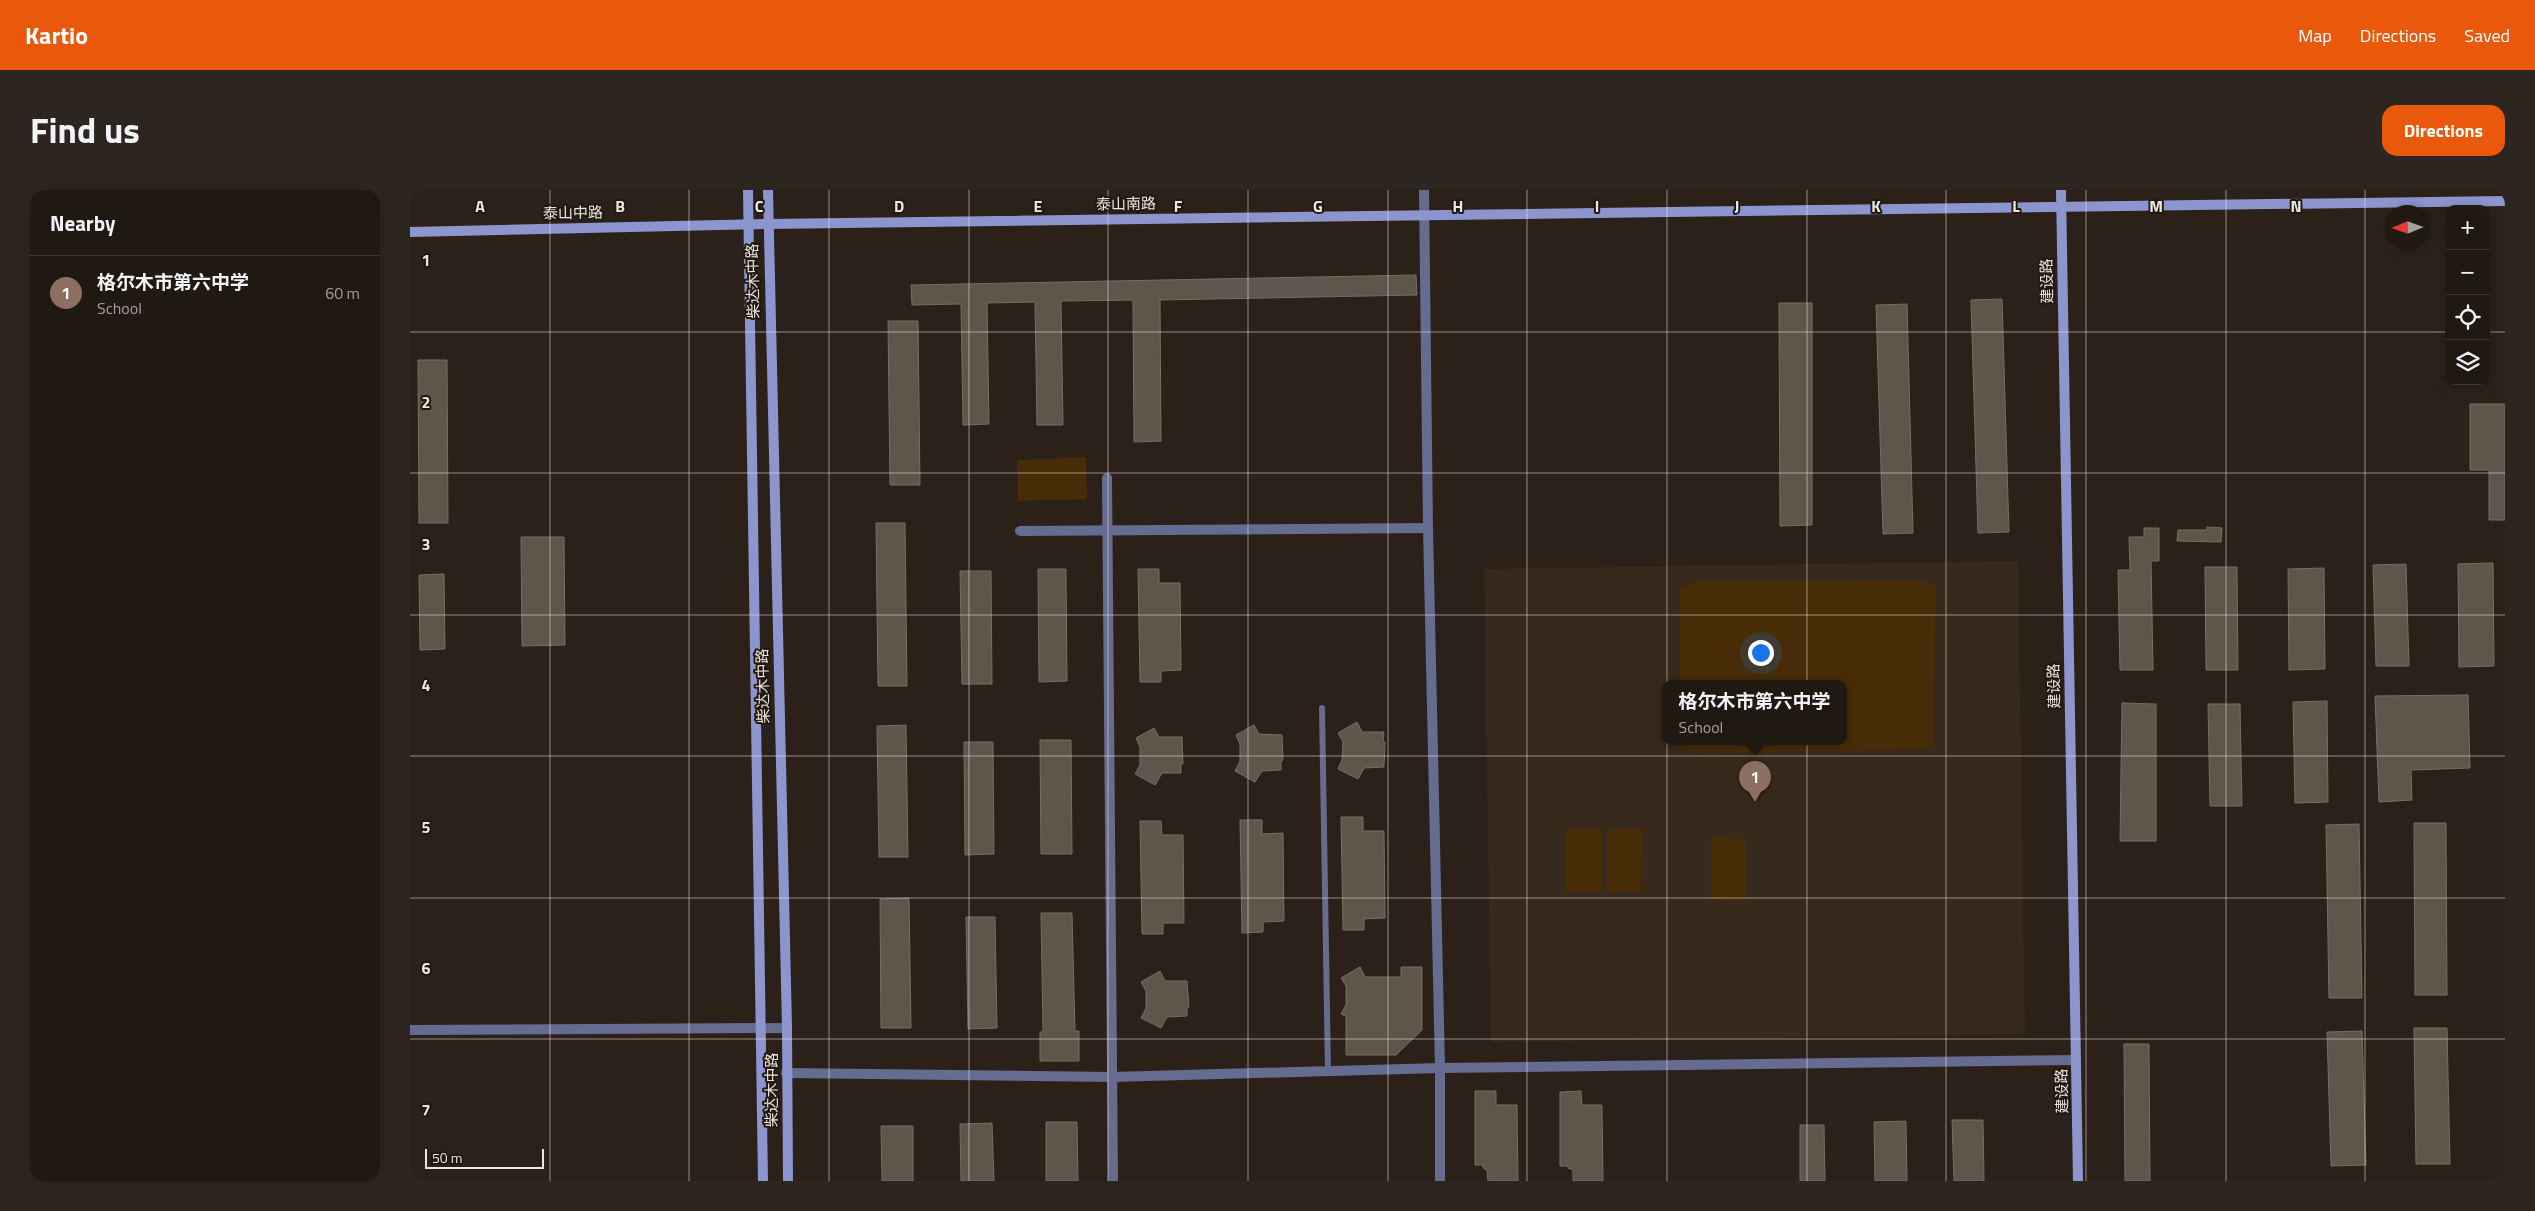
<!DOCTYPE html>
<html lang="en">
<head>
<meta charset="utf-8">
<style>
  :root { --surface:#201912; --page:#2d2620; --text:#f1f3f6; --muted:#a2a09f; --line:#3d3832; --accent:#ea580c }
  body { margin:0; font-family:"Titillium Web","Noto Sans SC",sans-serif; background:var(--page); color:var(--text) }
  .controls { position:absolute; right:15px; top:15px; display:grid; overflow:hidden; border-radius:10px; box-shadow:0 2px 12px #0003 }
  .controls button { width:45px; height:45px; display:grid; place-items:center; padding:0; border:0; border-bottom:1px solid var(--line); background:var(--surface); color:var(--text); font:25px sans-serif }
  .compass { position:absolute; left:1975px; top:15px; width:45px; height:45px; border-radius:50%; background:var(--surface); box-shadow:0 2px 12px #0003; rotate:268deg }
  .scale { position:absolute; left:15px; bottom:12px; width:119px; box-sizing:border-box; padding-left:5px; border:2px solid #eee7e1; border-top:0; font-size:14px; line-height:18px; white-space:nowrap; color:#eee7e1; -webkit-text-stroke:4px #21180f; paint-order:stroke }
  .you { position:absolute; left:1350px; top:462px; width:18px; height:18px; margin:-12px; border:4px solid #fff; border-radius:50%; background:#1a73e8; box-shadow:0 0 0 8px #1a73e833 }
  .badge { display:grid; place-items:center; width:32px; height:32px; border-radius:50%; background:var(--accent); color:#fff; font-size:16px; font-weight:700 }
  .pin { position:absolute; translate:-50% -41px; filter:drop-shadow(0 1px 2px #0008) }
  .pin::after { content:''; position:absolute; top:26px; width:18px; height:15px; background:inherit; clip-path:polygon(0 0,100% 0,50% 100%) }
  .popup { position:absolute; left:1252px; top:490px; width:185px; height:65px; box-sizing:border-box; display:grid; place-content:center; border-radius:10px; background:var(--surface); filter:drop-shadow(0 1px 4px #0005); font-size:16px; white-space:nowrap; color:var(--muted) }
  .popup b { font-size:19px; color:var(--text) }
  .popup::after { content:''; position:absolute; left:50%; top:100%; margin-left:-10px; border:10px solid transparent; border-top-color:var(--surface) }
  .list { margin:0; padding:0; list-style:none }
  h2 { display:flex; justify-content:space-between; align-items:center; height:65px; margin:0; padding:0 20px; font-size:21px }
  h2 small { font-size:16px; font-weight:400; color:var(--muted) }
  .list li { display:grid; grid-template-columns:32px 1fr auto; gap:15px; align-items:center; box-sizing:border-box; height:75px; padding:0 20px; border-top:1px solid var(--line) }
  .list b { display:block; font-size:19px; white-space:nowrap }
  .list p { margin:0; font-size:16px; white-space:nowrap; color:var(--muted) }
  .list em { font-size:16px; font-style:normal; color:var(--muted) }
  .icon { flex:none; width:28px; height:28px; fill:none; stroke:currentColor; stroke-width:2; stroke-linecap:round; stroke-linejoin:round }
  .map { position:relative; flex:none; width:2095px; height:991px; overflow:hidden; border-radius:15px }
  header { display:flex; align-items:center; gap:30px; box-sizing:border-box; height:70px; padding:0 25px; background:var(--accent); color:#fff }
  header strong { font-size:24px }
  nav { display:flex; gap:28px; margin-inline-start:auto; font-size:18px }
  .intro { display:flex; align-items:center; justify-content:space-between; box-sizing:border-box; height:120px; padding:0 30px }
  h1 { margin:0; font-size:35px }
  .button { padding:12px 22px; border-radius:15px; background:var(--accent); color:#fff; font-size:18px; font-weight:700 }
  main { display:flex; gap:30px; padding:0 30px }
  aside { flex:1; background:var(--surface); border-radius:15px; box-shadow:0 2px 12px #0003 }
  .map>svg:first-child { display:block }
  .built { fill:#37291b; fill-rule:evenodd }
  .green { fill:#482c08 }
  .building { fill:#5f554a; stroke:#796e63 }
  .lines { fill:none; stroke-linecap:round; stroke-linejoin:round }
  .lane { stroke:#666c8f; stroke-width:6 }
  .street { stroke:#666c8f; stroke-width:10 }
  .secondary { stroke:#8c95ce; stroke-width:10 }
  .grid { fill:none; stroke:#eee7e1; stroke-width:1; stroke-opacity:0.55 }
  .labels { text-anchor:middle; stroke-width:4; stroke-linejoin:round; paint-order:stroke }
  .street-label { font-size:15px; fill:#eee7e1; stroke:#21180f }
  .grid-label { font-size:16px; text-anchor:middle; font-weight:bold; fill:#eee7e1; stroke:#21180f; stroke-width:4; stroke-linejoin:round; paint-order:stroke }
</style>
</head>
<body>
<header>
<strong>Kartio</strong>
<nav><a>Map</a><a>Directions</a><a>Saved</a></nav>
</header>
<div class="intro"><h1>Find us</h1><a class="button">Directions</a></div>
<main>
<aside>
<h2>Nearby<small></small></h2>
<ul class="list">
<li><span class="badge" style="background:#8d6e63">1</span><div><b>格尔木市第六中学</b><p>School</p></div><em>60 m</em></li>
</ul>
</aside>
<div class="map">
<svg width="2095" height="991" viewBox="0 0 2095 991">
  <rect width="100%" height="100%" fill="#2b2118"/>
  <!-- built -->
  <path class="built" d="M 1608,371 L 1615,844 L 1081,852 L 1074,379 ZM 1256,493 L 1434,493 L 1434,551 L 1256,551 Z"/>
  <!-- green -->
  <g class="green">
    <path d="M 676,267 L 677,309 L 608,311 L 607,270 Z"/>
    <path d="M 1512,391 L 1525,395 L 1524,555 L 1511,560 L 1291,563 L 1270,558 L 1270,551 L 1434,551 L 1434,493 L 1270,493 L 1269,398 L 1285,392 Z"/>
    <path d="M 1197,639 L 1232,639 L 1231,701 L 1197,701 Z"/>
    <rect x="1156" y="640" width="35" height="62"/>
    <path d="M 1301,648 L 1336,649 L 1336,711 L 1301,710 Z"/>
  </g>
  <!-- building -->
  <g class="building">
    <path d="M 1006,85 L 1007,105 L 750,110 L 751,251 L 724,252 L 723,110 L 651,111 L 653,235 L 627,235 L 625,112 L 577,113 L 579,234 L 553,235 L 551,114 L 502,115 L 501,95 Z"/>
    <path d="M 1592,109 L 1599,342 L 1568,343 L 1561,110 Z"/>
    <path d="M 1369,113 L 1402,113 L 1402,335 L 1370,336 Z"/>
    <path d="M 1497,114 L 1503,343 L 1473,344 L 1466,115 Z"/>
    <path d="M 478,131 L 508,131 L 510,295 L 480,295 Z"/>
    <path d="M 8,170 L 37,170 L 38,333 L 9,333 Z"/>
    <path d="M 2060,214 L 2095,214 L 2095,330 L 2079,330 L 2079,280 L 2060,280 Z"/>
    <path d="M 466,333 L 495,333 L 497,496 L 468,496 Z"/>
    <path d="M 1797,337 L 1812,338 L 1811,352 L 1767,351 L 1768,340 L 1797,340 Z"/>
    <path d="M 1734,338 L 1749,338 L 1749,371 L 1741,371 L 1743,480 L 1710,480 L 1708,380 L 1720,380 L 1719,347 L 1734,347 Z"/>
    <path d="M 111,347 L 154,347 L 155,455 L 112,456 Z"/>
    <path d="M 2083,373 L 2084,476 L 2049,477 L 2048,374 Z"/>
    <path d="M 1996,374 L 1999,476 L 1966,476 L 1963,375 Z"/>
    <path d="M 1795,377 L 1827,377 L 1828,480 L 1796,480 Z"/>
    <path d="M 1914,378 L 1915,479 L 1879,480 L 1878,379 Z"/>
    <path d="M 628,379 L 656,379 L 657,491 L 629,492 Z"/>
    <path d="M 728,379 L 749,379 L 749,393 L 770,393 L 771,480 L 751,481 L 751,492 L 730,492 Z"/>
    <path d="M 550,381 L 581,381 L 582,494 L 552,494 Z"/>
    <path d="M 34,384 L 35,459 L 10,460 L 9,385 Z"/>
    <path d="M 2058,505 L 2060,578 L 2001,580 L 2002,610 L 1969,612 L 1965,506 Z"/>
    <path d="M 1917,511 L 1918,612 L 1885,613 L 1883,512 Z"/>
    <path d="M 1712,513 L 1746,514 L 1746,651 L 1710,651 Z"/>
    <path d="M 1798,514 L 1830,514 L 1832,616 L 1800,616 Z"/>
    <path d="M 947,532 L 952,542 L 974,542 L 973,552 L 975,552 L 974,577 L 954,578 L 948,589 L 928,579 L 932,570 L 933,552 L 928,543 Z"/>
    <path d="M 496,535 L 498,667 L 469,667 L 467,536 Z"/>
    <path d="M 844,535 L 849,544 L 872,545 L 873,570 L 871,571 L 871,580 L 852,581 L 845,592 L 825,581 L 830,571 L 830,554 L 826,545 Z"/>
    <path d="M 744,538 L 749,547 L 772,547 L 773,574 L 771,574 L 771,583 L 752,583 L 745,595 L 725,584 L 730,575 L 730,557 L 726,548 Z"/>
    <path d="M 630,550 L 661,550 L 662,664 L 631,664 Z"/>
    <path d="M 554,552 L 583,552 L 584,664 L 555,665 Z"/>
    <path d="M 931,627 L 953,627 L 953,641 L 974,641 L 975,728 L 954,729 L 954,740 L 933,740 Z"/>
    <path d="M 830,630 L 852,630 L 852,644 L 873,643 L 874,731 L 853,732 L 853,742 L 832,743 Z"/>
    <path d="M 730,631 L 751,631 L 752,645 L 773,645 L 774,733 L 753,733 L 753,744 L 732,744 Z"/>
    <path d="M 2004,633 L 2036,633 L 2037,805 L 2005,805 Z"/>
    <path d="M 1949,634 L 1952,808 L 1919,808 L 1916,635 Z"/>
    <path d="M 499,708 L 501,838 L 471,838 L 470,709 Z"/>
    <path d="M 631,723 L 662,723 L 665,841 L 669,841 L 669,871 L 630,871 L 630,842 L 633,842 Z"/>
    <path d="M 556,727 L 585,727 L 587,838 L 558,839 Z"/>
    <path d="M 950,777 L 955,787 L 991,787 L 991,777 L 1012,777 L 1012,840 L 986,865 L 936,865 L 936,826 L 931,824 L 936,815 L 936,796 L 931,788 Z"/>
    <path d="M 750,781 L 755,791 L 777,791 L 779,817 L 777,817 L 777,826 L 757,827 L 751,838 L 731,828 L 736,818 L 736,801 L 731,792 Z"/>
    <path d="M 2004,838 L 2037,838 L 2040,974 L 2006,974 Z"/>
    <path d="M 1952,841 L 1956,975 L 1921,976 L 1917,842 Z"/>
    <path d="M 1714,854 L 1739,854 L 1740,991 L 1715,991 Z"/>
    <path d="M 1065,901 L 1086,901 L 1086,915 L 1107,915 L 1108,991 L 1078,991 L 1077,980 L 1073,978 L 1073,975 L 1065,975 Z"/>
    <path d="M 1171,901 L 1172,915 L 1192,915 L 1193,991 L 1163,991 L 1163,980 L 1158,978 L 1158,976 L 1150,976 L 1150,902 Z"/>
    <path d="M 1542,930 L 1573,930 L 1574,991 L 1544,991 Z"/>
    <path d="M 1496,931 L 1497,991 L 1465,991 L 1464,932 Z"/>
    <path d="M 636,932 L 667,932 L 668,991 L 636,991 Z"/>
    <path d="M 582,933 L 584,991 L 551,991 L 550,934 Z"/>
    <path d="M 1390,935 L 1414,935 L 1415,991 L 1390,991 Z"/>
    <path d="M 471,936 L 503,936 L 503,991 L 472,991 Z"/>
  </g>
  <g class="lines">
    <!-- lane -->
    <path class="lane" d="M 912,518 L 918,881"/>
    <!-- street -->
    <g class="street">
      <path d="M 1014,0 L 1018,338 L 1030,878 L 1030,991"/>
      <path d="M 697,288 L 703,991"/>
      <path d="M 610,341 L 1018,338"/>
      <path d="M 0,840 L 377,838"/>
      <path d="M 376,883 L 702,887 L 1030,878 L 1666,870"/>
    </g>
    <!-- secondary -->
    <g class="secondary">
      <path d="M 338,0 L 353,991"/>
      <path d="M 358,0 L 377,838 L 378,991"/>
      <path d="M 1651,0 L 1668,991"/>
      <path d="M 0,42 L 357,34 L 2095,11"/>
    </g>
  </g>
  <!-- grid -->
  <path class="grid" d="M 140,0 L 140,991M 279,0 L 279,991M 419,0 L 419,991M 559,0 L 559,991M 698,0 L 698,991M 838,0 L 838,991M 978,0 L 978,991M 1117,0 L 1117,991M 1257,0 L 1257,991M 1397,0 L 1397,991M 1536,0 L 1536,991M 1676,0 L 1676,991M 1816,0 L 1816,991M 1955,0 L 1955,991M 0,142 L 2039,142M 2076,142 L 2095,142M 0,283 L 2095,283M 0,425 L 2095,425M 0,566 L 2095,566M 0,708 L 2095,708M 0,849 L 2095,849"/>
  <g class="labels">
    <!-- street labels -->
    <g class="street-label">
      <text transform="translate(716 14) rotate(-1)" y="5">泰山南路</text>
      <text transform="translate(163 23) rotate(-1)" y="5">泰山中路</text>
      <text transform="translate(343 91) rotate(-91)" y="5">柴达木中路</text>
      <text transform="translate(1637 91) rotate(-91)" y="5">建设路</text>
      <text transform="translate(353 496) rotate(-91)" y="5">柴达木中路</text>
      <text transform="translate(1644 496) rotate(-91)" y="5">建设路</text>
      <text transform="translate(362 900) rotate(-90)" y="5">柴达木中路</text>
      <text transform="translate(1652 901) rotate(-91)" y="5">建设路</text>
    </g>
  </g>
  <g class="grid-label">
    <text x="70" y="22">A</text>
    <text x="210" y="22">B</text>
    <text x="349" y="22">C</text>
    <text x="489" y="22">D</text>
    <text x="628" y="22">E</text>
    <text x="768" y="22">F</text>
    <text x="908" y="22">G</text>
    <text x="1048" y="22">H</text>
    <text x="1187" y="22">I</text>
    <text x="1327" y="22">J</text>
    <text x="1466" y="22">K</text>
    <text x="1606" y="22">L</text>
    <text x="1746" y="22">M</text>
    <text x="1886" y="22">N</text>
    <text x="16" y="76">1</text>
    <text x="16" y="218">2</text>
    <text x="16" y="360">3</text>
    <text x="16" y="501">4</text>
    <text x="16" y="643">5</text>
    <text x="16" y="784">6</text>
    <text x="16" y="926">7</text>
  </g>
</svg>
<div class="controls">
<button>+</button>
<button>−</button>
<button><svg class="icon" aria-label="locate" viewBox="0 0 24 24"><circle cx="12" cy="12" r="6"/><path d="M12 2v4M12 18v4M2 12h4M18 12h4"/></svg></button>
<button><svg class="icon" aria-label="layers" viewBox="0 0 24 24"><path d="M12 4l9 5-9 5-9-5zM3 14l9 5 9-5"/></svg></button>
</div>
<svg class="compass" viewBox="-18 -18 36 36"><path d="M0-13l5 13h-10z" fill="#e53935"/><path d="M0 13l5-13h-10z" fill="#a2a09f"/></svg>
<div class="scale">50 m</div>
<div class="you"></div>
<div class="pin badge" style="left:1345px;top:612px;background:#8d6e63">1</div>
<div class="popup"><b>格尔木市第六中学</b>School</div>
</div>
</main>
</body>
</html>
